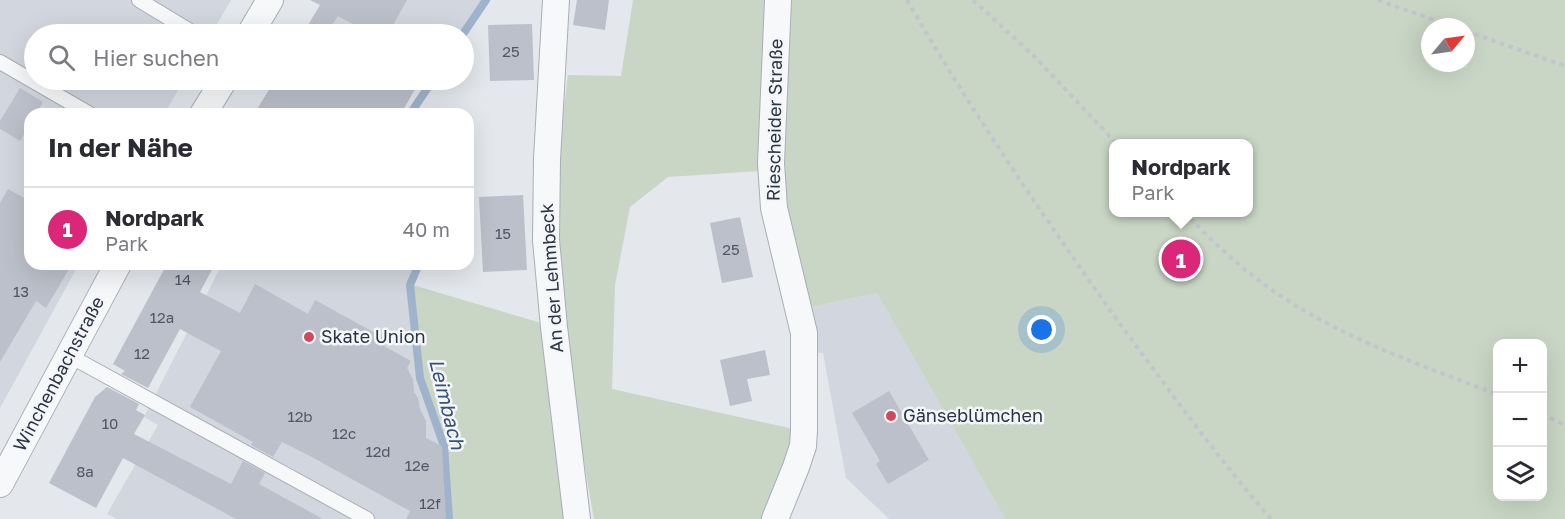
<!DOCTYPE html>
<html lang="de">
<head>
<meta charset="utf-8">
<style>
  :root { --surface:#fff; --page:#f7f7f7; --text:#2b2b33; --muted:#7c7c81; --line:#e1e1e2; --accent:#db2777 }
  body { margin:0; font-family:"Golos Text",sans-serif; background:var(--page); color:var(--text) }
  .controls { position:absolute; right:18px; bottom:18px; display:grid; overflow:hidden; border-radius:12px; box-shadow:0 6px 24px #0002 }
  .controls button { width:54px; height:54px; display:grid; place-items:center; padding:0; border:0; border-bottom:2px solid var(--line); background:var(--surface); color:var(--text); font:30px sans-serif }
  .compass { position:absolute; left:1421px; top:18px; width:54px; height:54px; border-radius:50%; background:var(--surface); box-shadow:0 6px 24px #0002; rotate:61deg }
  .you { position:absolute; left:1042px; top:330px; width:21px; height:21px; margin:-15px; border:4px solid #fff; border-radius:50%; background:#1a73e8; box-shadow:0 0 0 9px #1a73e833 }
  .badge { display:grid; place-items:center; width:39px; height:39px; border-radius:50%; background:var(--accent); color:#fff; font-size:20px; font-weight:700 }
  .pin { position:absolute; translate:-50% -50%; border:3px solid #fff; box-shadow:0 2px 6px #0006 }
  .popup { position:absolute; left:1109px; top:139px; width:144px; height:78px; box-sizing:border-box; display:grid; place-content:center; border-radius:12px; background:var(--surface); filter:drop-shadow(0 2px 4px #0005); font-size:20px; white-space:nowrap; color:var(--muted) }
  .popup b { font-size:22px; color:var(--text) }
  .popup::after { content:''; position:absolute; left:50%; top:100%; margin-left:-12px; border:12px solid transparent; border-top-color:var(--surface) }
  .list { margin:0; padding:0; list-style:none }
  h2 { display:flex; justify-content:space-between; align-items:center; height:78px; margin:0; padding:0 24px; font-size:26px }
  h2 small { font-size:20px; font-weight:400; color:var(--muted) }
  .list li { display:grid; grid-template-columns:39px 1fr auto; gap:18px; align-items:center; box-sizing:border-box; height:84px; padding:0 24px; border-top:2px solid var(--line) }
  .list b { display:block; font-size:22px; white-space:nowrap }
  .list p { margin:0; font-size:20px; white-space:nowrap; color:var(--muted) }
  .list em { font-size:20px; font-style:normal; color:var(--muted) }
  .icon { flex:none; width:33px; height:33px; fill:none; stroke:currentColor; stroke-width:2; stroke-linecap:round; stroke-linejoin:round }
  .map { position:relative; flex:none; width:1565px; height:519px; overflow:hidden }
  .search { position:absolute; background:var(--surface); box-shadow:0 6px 24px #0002; left:24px; top:24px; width:450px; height:66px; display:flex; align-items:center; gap:15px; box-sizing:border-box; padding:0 21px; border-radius:33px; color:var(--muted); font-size:22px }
  .panel { position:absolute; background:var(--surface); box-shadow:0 6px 24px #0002; left:24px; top:108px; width:450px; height:162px; border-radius:18px }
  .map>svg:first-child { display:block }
  .built { fill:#d2d6de }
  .green { fill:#c9d6c5; fill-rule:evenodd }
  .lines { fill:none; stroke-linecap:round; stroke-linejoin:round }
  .stream { stroke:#9fb4cc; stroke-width:8 }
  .building { fill:#bbc0ca }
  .lane-casing { stroke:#a9aeb7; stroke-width:16 }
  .street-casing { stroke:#a9aeb7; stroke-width:28 }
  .path { stroke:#c2c5cb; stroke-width:4; stroke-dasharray:4.5 4.5; stroke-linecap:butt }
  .lane { stroke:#f7f8fa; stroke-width:14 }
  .street { stroke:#f7f8fa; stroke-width:26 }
  .poi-dot { fill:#d1495b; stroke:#f4f6f9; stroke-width:2 }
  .labels { text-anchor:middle; stroke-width:5; stroke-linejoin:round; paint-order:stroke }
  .number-label { font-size:15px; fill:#4f5766 }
  .street-label { font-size:18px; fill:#2b3445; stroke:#f4f6f9 }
  .poi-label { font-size:18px; fill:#2b3445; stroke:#f4f6f9; text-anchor:start }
  .water-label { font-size:20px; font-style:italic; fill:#34527a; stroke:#f4f6f9 }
</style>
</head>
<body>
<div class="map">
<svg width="1565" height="519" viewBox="0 0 1565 519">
  <rect width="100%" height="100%" fill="#e4e7ec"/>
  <!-- built -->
  <g class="built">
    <path d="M 0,0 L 231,0 L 211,34 L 34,34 L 34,80 L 184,80 L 164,114 L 30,114 L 30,264 L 79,264 L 0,408 Z"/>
    <path d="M 324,0 L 488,0 L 464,36 L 303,34 Z"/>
    <path d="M 208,264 L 422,264 L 413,285 L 407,285 L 417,379 L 442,448 L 446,519 L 117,519 L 107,514 L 158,425 L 144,417 L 219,270 Z"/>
    <path d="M 877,293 L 1005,519 L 889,519 L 846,478 L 823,353 L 812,353 L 806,308 Z"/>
  </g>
  <!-- green -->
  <g class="green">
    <path d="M 633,0 L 768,0 L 760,171 L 668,177 L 630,207 L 615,285 L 612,389 L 794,429 L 786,475 L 768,519 L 594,519 L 572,394 L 554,251 L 556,170 L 568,75 L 621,76 Z"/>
    <path d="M 790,0 L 1565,0 L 1565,519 L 1005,519 L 877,293 L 806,308 L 789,225 L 783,162 ZM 1430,27 L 1466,27 L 1466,63 L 1430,63 ZM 1114,144 L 1248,144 L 1248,212 L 1114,212 ZM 1498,344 L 1542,344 L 1542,496 L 1498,496 Z"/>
    <path d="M 413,285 L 548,325 L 570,519 L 452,519 L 447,444 L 423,378 Z"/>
  </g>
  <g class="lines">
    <!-- stream -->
    <g class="stream">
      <path d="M 463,34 L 486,0"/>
      <path d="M 410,114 L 433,80"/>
      <path d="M 419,264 L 410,285 L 420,378 L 444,446 L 449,519"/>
    </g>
  </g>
  <!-- building -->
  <g class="building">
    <path d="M 310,0 L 407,0 L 388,34 L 371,34 L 338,16 L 326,34 L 320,34 L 307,27 L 320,5 Z"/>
    <path d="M 577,0 L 609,0 L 605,30 L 573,25 Z"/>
    <path d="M 532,24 L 534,80 L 490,81 L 488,25 Z"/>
    <path d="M 275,80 L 420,80 L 401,114 L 254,114 Z"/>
    <path d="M 20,88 L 43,102 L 36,114 L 30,114 L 30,124 L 20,141 L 0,129 L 0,121 Z"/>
    <path d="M 8,189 L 30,201 L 30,264 L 72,264 L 46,308 L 36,301 L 0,362 L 0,203 Z"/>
    <path d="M 523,195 L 527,270 L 483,272 L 479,197 Z"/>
    <path d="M 740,217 L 753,277 L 722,283 L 710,223 Z"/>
    <path d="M 167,264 L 215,264 L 200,292 L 240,313 L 255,284 L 308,314 L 315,300 L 388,340 L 384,346 L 411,361 L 407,368 L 413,379 L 414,392 L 418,398 L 420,409 L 426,421 L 426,438 L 442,446 L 446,519 L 406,519 L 410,511 L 308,455 L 282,442 L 273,457 L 251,445 L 253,442 L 190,407 L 221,351 L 180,329 L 148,388 L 121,374 L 125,371 L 113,364 Z"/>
    <path d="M 765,350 L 770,375 L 747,379 L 752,401 L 730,406 L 720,360 Z"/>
    <path d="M 107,387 L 139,404 L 136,410 L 145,415 L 134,434 L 231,484 L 243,461 L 265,473 L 259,484 L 323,519 L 236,519 L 123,458 L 96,508 L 49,483 L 95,397 Z"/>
    <path d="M 889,391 L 929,460 L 888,484 L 876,464 L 880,461 L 852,413 Z"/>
  </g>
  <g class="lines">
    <defs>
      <g id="lane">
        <path d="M 139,0 L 195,34"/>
        <path d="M 0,62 L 90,114"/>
        <path d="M 68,355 L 367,519"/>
      </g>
      <g id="street">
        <path d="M 556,0 L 547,159 L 546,240 L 554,327 L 577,519"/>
        <path d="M 250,34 L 270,0"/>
        <path d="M 203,114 L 224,80"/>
        <path d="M 0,484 L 118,264"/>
        <path d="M 775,519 L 796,467 L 803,446 L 804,430 L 804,333 L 774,208 L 771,163 L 778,0"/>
      </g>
    </defs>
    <!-- lane casing -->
    <use href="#lane" class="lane-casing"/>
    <!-- street casing -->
    <use href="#street" class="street-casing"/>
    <!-- path -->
    <g class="path">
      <path d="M 907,0 C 972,112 1045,219 1120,324 C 1169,390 1217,457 1271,519"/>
      <path d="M 973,0 L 1034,56 L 1117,144"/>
      <path d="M 1378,0 L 1454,27"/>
      <path d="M 1466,31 L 1565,66"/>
      <path d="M 1184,212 C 1207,236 1232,260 1258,280 C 1329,334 1416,363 1498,395"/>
      <path d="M 1542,414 L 1565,425"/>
    </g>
    <!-- lane -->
    <use href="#lane" class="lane"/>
    <!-- street -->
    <use href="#street" class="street"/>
  </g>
  <!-- markers -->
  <g class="poi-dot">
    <circle cx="309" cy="337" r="6"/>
    <circle cx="891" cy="416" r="6"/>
  </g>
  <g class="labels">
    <!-- number labels -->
    <g class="number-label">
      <text x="511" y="57">25</text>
      <text x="503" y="239">15</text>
      <text x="731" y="255">25</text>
      <text x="183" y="285">14</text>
      <text x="21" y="297">13</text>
      <text x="162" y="323">12a</text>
      <text x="142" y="359">12</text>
      <text x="300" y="422">12b</text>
      <text x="110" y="429">10</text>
      <text x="344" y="439">12c</text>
      <text x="378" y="457">12d</text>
      <text x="417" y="471">12e</text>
      <text x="85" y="477">8a</text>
      <text x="430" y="509">12f</text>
    </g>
    <!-- street labels -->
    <g class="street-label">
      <text transform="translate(775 120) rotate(-89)" y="6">Riescheider Straße</text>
      <text transform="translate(552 278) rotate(-94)" y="6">An der Lehmbeck</text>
      <text transform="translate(59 374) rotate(-62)" y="6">Winchenbachstraße</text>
    </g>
    <!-- poi labels -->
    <g class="poi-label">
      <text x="321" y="343">Skate Union</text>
      <text x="903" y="422">Gänseblümchen</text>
    </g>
    <!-- water labels -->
    <g class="water-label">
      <text transform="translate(447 404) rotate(76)" y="7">Leimbach</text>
    </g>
  </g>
</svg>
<div class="controls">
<button>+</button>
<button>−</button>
<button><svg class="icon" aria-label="layers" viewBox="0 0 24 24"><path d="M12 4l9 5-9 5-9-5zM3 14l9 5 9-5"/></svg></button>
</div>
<svg class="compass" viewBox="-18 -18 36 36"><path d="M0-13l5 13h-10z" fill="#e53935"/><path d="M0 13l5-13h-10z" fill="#7c7c81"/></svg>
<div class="you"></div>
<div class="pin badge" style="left:1181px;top:259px">1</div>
<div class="popup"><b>Nordpark</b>Park</div>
<div class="search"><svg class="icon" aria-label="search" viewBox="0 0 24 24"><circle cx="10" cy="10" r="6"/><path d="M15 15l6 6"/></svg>Hier suchen</div>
<section class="panel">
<h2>In der Nähe<small></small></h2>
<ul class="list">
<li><span class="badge">1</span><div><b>Nordpark</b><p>Park</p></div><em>40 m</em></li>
</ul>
</section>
</div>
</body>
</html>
